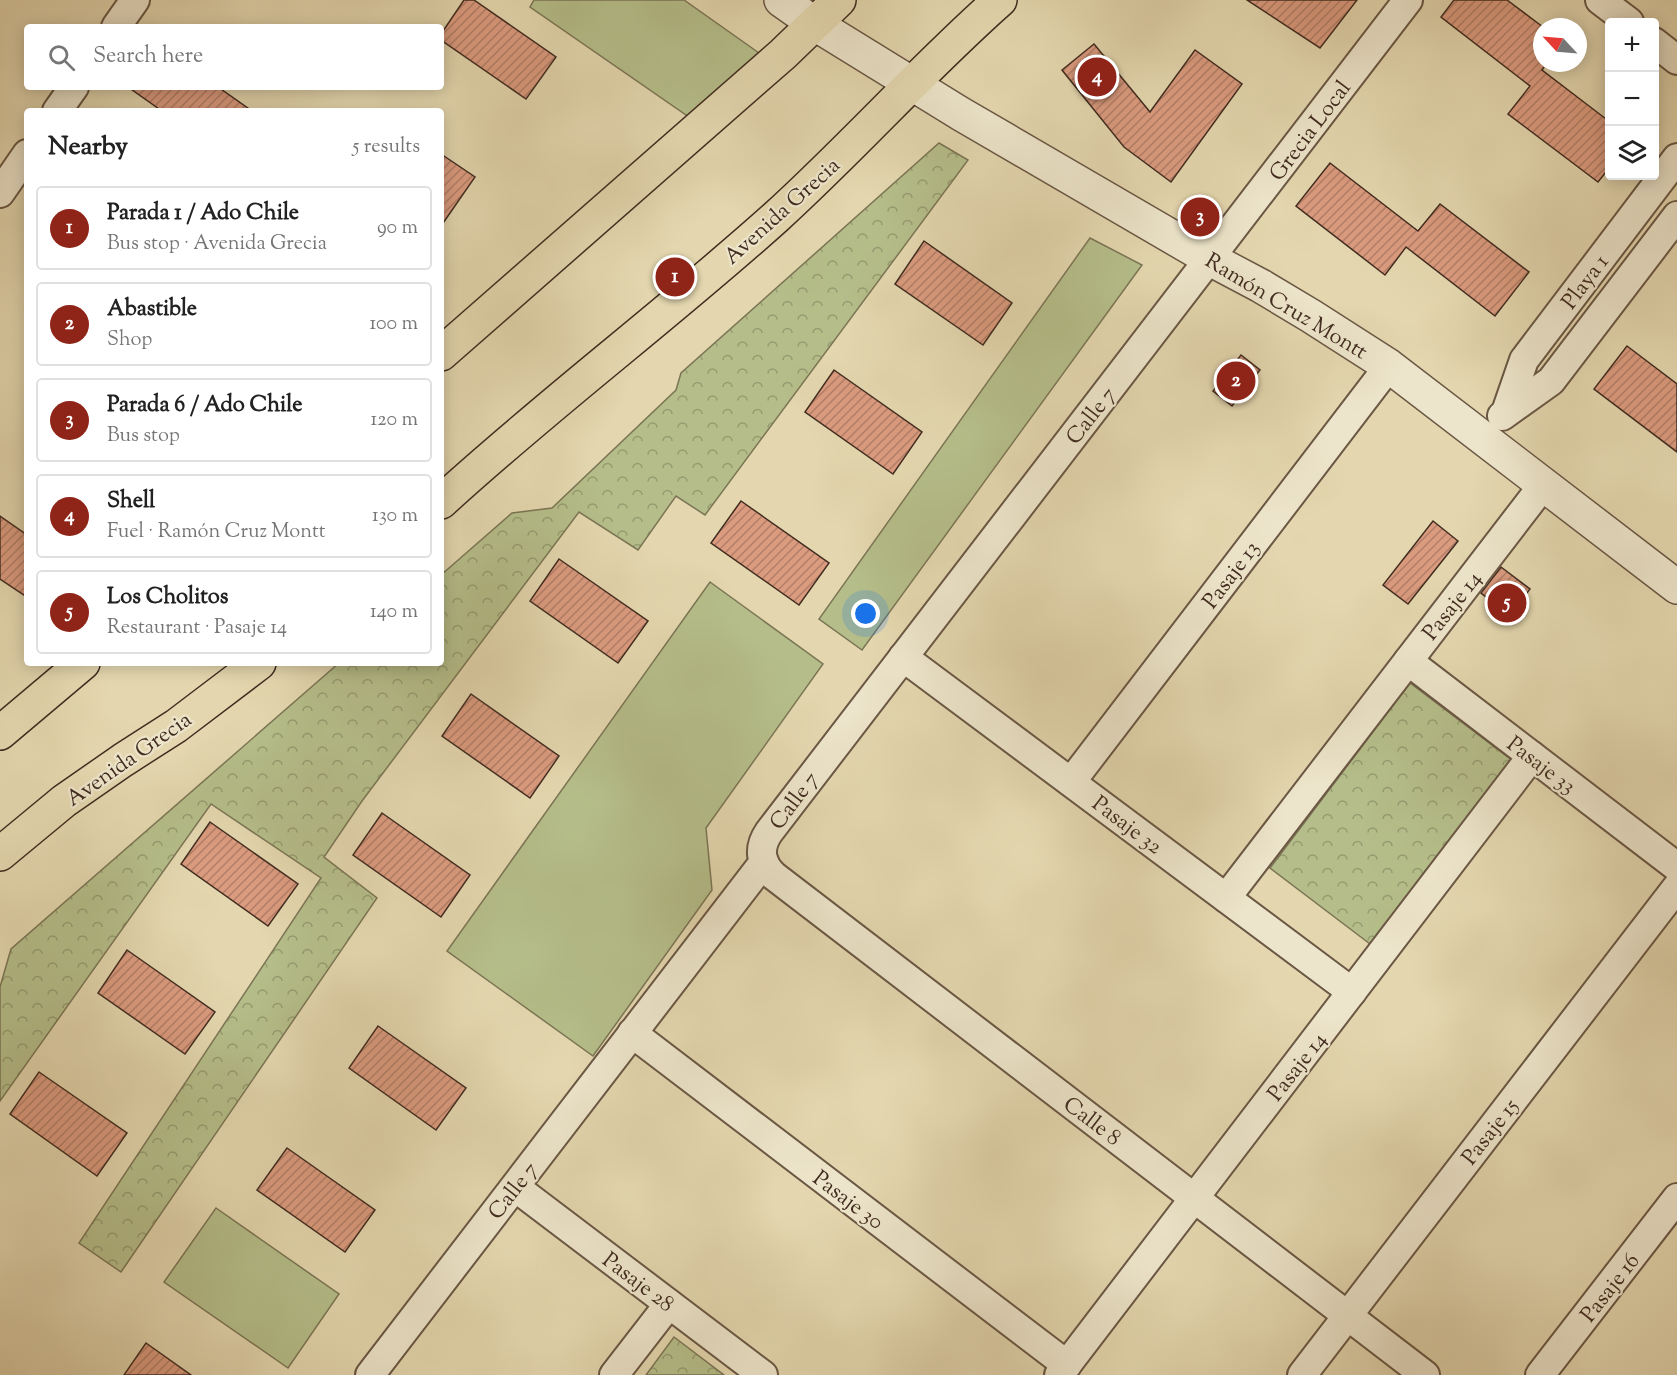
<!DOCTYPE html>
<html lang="en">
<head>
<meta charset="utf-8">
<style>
  :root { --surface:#fff; --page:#f6f6f6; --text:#222; --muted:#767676; --line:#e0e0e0; --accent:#8f2418 }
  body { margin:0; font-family:"Sorts Mill Goudy",serif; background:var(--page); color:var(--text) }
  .controls { position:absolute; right:18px; top:18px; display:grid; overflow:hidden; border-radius:6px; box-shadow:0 3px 15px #0003 }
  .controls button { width:54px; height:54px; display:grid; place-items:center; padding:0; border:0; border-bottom:2px solid var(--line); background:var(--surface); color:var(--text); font:30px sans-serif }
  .compass { position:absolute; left:1533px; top:18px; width:54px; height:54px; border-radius:50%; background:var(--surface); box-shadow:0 3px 15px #0003; rotate:296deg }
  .you { position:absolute; left:866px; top:614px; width:21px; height:21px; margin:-15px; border:4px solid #fff; border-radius:50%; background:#1a73e8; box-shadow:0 0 0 9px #1a73e833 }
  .badge { display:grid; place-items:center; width:39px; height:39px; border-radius:50%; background:var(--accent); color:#fff; font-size:20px; font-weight:700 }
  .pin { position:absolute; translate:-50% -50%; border:3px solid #fff; box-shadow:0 2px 6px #0006 }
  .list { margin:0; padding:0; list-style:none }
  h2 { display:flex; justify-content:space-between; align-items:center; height:78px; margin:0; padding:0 24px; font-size:26px }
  h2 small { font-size:20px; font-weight:400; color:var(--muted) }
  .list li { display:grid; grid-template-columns:39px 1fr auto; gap:18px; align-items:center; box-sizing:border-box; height:84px; margin:0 12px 12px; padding:0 12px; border:2px solid var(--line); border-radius:6px }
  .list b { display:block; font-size:22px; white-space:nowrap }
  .list p { margin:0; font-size:20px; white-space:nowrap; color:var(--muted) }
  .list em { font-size:20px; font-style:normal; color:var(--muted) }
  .icon { flex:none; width:33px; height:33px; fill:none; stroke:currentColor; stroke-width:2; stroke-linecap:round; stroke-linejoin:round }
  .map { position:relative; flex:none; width:1677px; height:1375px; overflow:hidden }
  .search { position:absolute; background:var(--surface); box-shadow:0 3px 15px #0003; left:24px; top:24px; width:420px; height:66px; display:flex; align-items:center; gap:15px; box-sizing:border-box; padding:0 21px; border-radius:6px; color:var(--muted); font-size:22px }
  .panel { position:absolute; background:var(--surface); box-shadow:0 3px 15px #0003; left:24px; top:108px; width:420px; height:558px; border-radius:6px }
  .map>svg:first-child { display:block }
  .grass { fill:#b5be8a; stroke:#7b7555; stroke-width:1.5 }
  .park { fill:url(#park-crowns); stroke:#7b7555; stroke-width:1.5 }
  .building { fill:url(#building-hatch); stroke:#412c20; stroke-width:1.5 }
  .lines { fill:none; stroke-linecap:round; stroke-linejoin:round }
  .minor-casing { stroke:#6a5744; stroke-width:32 }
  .tertiary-casing { stroke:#6a5744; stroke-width:36 }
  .primary-casing { stroke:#412c20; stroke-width:36 }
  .minor { stroke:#ede5cb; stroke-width:28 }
  .tertiary { stroke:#ede5cb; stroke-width:33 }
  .primary { stroke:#e4d7af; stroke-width:33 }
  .labels { text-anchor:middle; stroke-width:4.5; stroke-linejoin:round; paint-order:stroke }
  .street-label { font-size:22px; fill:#412c20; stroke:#ede5cb }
</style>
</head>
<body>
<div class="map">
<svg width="1677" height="1375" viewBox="0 0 1677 1375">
  <defs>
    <pattern id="park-crowns" width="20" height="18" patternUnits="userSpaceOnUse" patternTransform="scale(1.5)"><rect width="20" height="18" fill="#b5be8a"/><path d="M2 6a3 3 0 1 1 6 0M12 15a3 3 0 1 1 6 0" fill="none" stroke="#959b70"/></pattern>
    <pattern id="building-hatch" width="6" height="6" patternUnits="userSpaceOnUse" patternTransform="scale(1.5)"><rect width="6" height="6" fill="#db9b7f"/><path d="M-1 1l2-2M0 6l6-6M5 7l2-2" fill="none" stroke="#b37f68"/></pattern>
  </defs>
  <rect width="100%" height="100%" fill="#e4d7af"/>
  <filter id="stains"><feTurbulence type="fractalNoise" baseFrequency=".00333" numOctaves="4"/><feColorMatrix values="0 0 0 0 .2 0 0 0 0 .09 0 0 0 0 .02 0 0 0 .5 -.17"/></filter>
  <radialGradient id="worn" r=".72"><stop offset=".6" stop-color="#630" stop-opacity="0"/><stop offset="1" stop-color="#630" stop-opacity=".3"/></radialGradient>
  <!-- grass -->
  <g class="grass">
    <path d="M 534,0 L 684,0 L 759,53 L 689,117 L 530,7 Z"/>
    <path d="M 1090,238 L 1142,265 L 862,650 L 819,619 Z"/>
    <path d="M 710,582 L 823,664 L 706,828 L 712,890 L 593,1056 L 447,951 Z"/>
    <path d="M 216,1208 L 339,1294 L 288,1368 L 164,1282 Z"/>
  </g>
  <!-- park -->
  <g class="park">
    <path d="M 939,143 L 968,160 L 705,515 L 676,496 L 638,550 L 579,512 L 362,801 L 324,857 L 377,898 L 121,1272 L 79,1243 L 321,878 L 211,804 L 0,1101 L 0,987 L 11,949 L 339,663 L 441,663 L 441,575 L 512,513 L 552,508 L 676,390 L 681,373 Z"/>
    <path d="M 1410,683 L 1513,761 L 1374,947 L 1270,868 Z"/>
    <path d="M 674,1337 L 724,1375 L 646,1375 Z"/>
  </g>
  <!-- building -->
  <g class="building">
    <path d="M 464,0 L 474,0 L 556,57 L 526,99 L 441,40 L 441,34 Z"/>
    <path d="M 1247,0 L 1357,0 L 1320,48 Z"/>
    <path d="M 1454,0 L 1507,0 L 1543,27 L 1542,63 L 1547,63 L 1542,70 L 1610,122 L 1610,167 L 1598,182 L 1508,114 L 1530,86 L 1441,17 Z"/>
    <path d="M 1094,44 L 1150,112 L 1195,50 L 1242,84 L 1171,182 L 1124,147 L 1062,70 Z"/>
    <path d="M 128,87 L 218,87 L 252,111 L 162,111 Z"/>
    <path d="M 441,154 L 475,177 L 441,226 Z"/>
    <path d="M 1330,163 L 1418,231 L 1440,204 L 1529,272 L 1495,316 L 1406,247 L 1385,275 L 1296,206 Z"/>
    <path d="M 924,241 L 1012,303 L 983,345 L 895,284 Z"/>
    <path d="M 1627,346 L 1677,384 L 1677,452 L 1594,389 Z"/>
    <path d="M 1241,355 L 1260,370 L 1232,406 L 1213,391 Z"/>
    <path d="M 834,370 L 922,432 L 893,474 L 805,412 Z"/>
    <path d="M 741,501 L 829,563 L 799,605 L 711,543 Z"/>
    <path d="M 0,516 L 27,535 L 27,597 L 0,579 Z"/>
    <path d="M 1433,521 L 1458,541 L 1408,604 L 1383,585 Z"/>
    <path d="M 559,559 L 648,621 L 618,663 L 530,601 Z"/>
    <path d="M 1501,567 L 1530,589 L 1510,616 L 1481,593 Z"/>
    <path d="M 471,694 L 559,756 L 530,798 L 442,736 Z"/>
    <path d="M 382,813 L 470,875 L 441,917 L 353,855 Z"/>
    <path d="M 210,822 L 298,884 L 268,926 L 181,864 Z"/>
    <path d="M 127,950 L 215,1012 L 185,1054 L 98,993 Z"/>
    <path d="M 378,1026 L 466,1088 L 436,1130 L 349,1068 Z"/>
    <path d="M 39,1072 L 127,1133 L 97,1176 L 10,1114 Z"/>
    <path d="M 287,1148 L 375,1210 L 345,1252 L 257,1190 Z"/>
    <path d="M 146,1343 L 191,1375 L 124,1375 Z"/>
  </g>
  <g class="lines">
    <defs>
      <g id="minor">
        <path d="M 1408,0 L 769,832 C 758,848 760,863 774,876 L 1425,1375"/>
        <path d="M 1600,0 L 1629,22"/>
        <path d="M 116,27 L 135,0"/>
        <path d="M 1654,42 L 1677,60"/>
        <path d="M 57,111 L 74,87"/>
        <path d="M 0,193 L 27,154"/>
        <path d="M 1506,412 L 1524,360 L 1677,158"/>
        <path d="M 1502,416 L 1551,381 L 1677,216"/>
        <path d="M 903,657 L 1352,992"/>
        <path d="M 1408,661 L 1677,867"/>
        <path d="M 1071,782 L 1389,366"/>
        <path d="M 1226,898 L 1544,484"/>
        <path d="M 632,1033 L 1067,1365"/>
        <path d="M 515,1187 L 763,1375"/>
        <path d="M 370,1375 L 764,862"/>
        <path d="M 614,1375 L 669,1304"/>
        <path d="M 1059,1375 L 1532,756"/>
        <path d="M 1302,1375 L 1677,887"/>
        <path d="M 1540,1375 L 1677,1198"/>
      </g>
      <path id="tertiary" d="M 781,0 L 815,24 L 961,114 L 1210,259 L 1261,286 L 1311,316 L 1389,366 L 1677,587"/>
      <g id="primary">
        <path d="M 441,354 L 783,54 L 839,0"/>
        <path d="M 441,502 C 549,403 667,315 776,217 C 853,147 922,69 1000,0"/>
        <path d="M 0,733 L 83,663"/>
        <path d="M 0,854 L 64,801 L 123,760 L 176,726 L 259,663"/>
      </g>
    </defs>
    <!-- minor casing -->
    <use href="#minor" class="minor-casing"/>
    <!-- tertiary casing -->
    <use href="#tertiary" class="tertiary-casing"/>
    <!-- primary casing -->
    <use href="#primary" class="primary-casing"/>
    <!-- minor -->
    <use href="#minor" class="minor"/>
    <!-- tertiary -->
    <use href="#tertiary" class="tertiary"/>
    <!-- primary -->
    <use href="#primary" class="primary"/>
  </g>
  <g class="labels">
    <!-- street labels -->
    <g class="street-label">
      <text transform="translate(1309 130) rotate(-53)" y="8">Grecia Local</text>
      <text transform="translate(781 210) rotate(-42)" y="8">Avenida Grecia</text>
      <text transform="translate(1584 281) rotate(-53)" y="8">Playa 1</text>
      <text transform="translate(1287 305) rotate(31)" y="8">Ramón Cruz Montt</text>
      <text transform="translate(1090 415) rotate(-52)" y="8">Calle 7</text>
      <text transform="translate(1230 574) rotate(-53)" y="8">Pasaje 13</text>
      <text transform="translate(1451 605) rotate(-52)" y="8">Pasaje 14</text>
      <text transform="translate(128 758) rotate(-35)" y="8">Avenida Grecia</text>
      <text transform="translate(1542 764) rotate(37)" y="8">Pasaje 33</text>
      <text transform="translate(793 800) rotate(-53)" y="8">Calle 7</text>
      <text transform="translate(1128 824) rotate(37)" y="8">Pasaje 32</text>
      <text transform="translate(1296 1066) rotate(-52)" y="8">Pasaje 14</text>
      <text transform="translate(1093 1120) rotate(37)" y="8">Calle 8</text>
      <text transform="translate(1489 1131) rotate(-52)" y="8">Pasaje 15</text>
      <text transform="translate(512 1190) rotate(-52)" y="8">Calle 7</text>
      <text transform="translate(849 1199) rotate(37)" y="8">Pasaje 30</text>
      <text transform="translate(639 1281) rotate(37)" y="8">Pasaje 28</text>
      <text transform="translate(1609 1287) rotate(-52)" y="8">Pasaje 16</text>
    </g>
  </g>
  <rect width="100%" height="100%" filter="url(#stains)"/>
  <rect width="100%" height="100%" fill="url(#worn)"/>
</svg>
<div class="controls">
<button>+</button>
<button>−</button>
<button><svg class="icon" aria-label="layers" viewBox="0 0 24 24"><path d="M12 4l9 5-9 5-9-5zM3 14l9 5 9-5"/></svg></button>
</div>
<svg class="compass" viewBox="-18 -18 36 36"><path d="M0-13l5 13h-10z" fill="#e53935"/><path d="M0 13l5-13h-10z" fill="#767676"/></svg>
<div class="you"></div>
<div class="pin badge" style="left:675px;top:277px">1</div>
<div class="pin badge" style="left:1236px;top:381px">2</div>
<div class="pin badge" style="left:1200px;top:217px">3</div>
<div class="pin badge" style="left:1097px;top:77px">4</div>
<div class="pin badge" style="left:1507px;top:603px">5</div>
<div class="search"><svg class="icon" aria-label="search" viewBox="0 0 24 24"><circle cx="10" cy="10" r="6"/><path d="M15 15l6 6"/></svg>Search here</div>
<section class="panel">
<h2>Nearby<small>5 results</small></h2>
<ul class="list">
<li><span class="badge">1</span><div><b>Parada 1 / Ado Chile</b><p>Bus stop · Avenida Grecia</p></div><em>90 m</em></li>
<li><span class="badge">2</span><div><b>Abastible</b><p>Shop</p></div><em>100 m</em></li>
<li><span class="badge">3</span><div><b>Parada 6 / Ado Chile</b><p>Bus stop</p></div><em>120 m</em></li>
<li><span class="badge">4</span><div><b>Shell</b><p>Fuel · Ramón Cruz Montt</p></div><em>130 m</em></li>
<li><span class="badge">5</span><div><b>Los Cholitos</b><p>Restaurant · Pasaje 14</p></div><em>140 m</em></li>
</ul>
</section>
</div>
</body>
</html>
